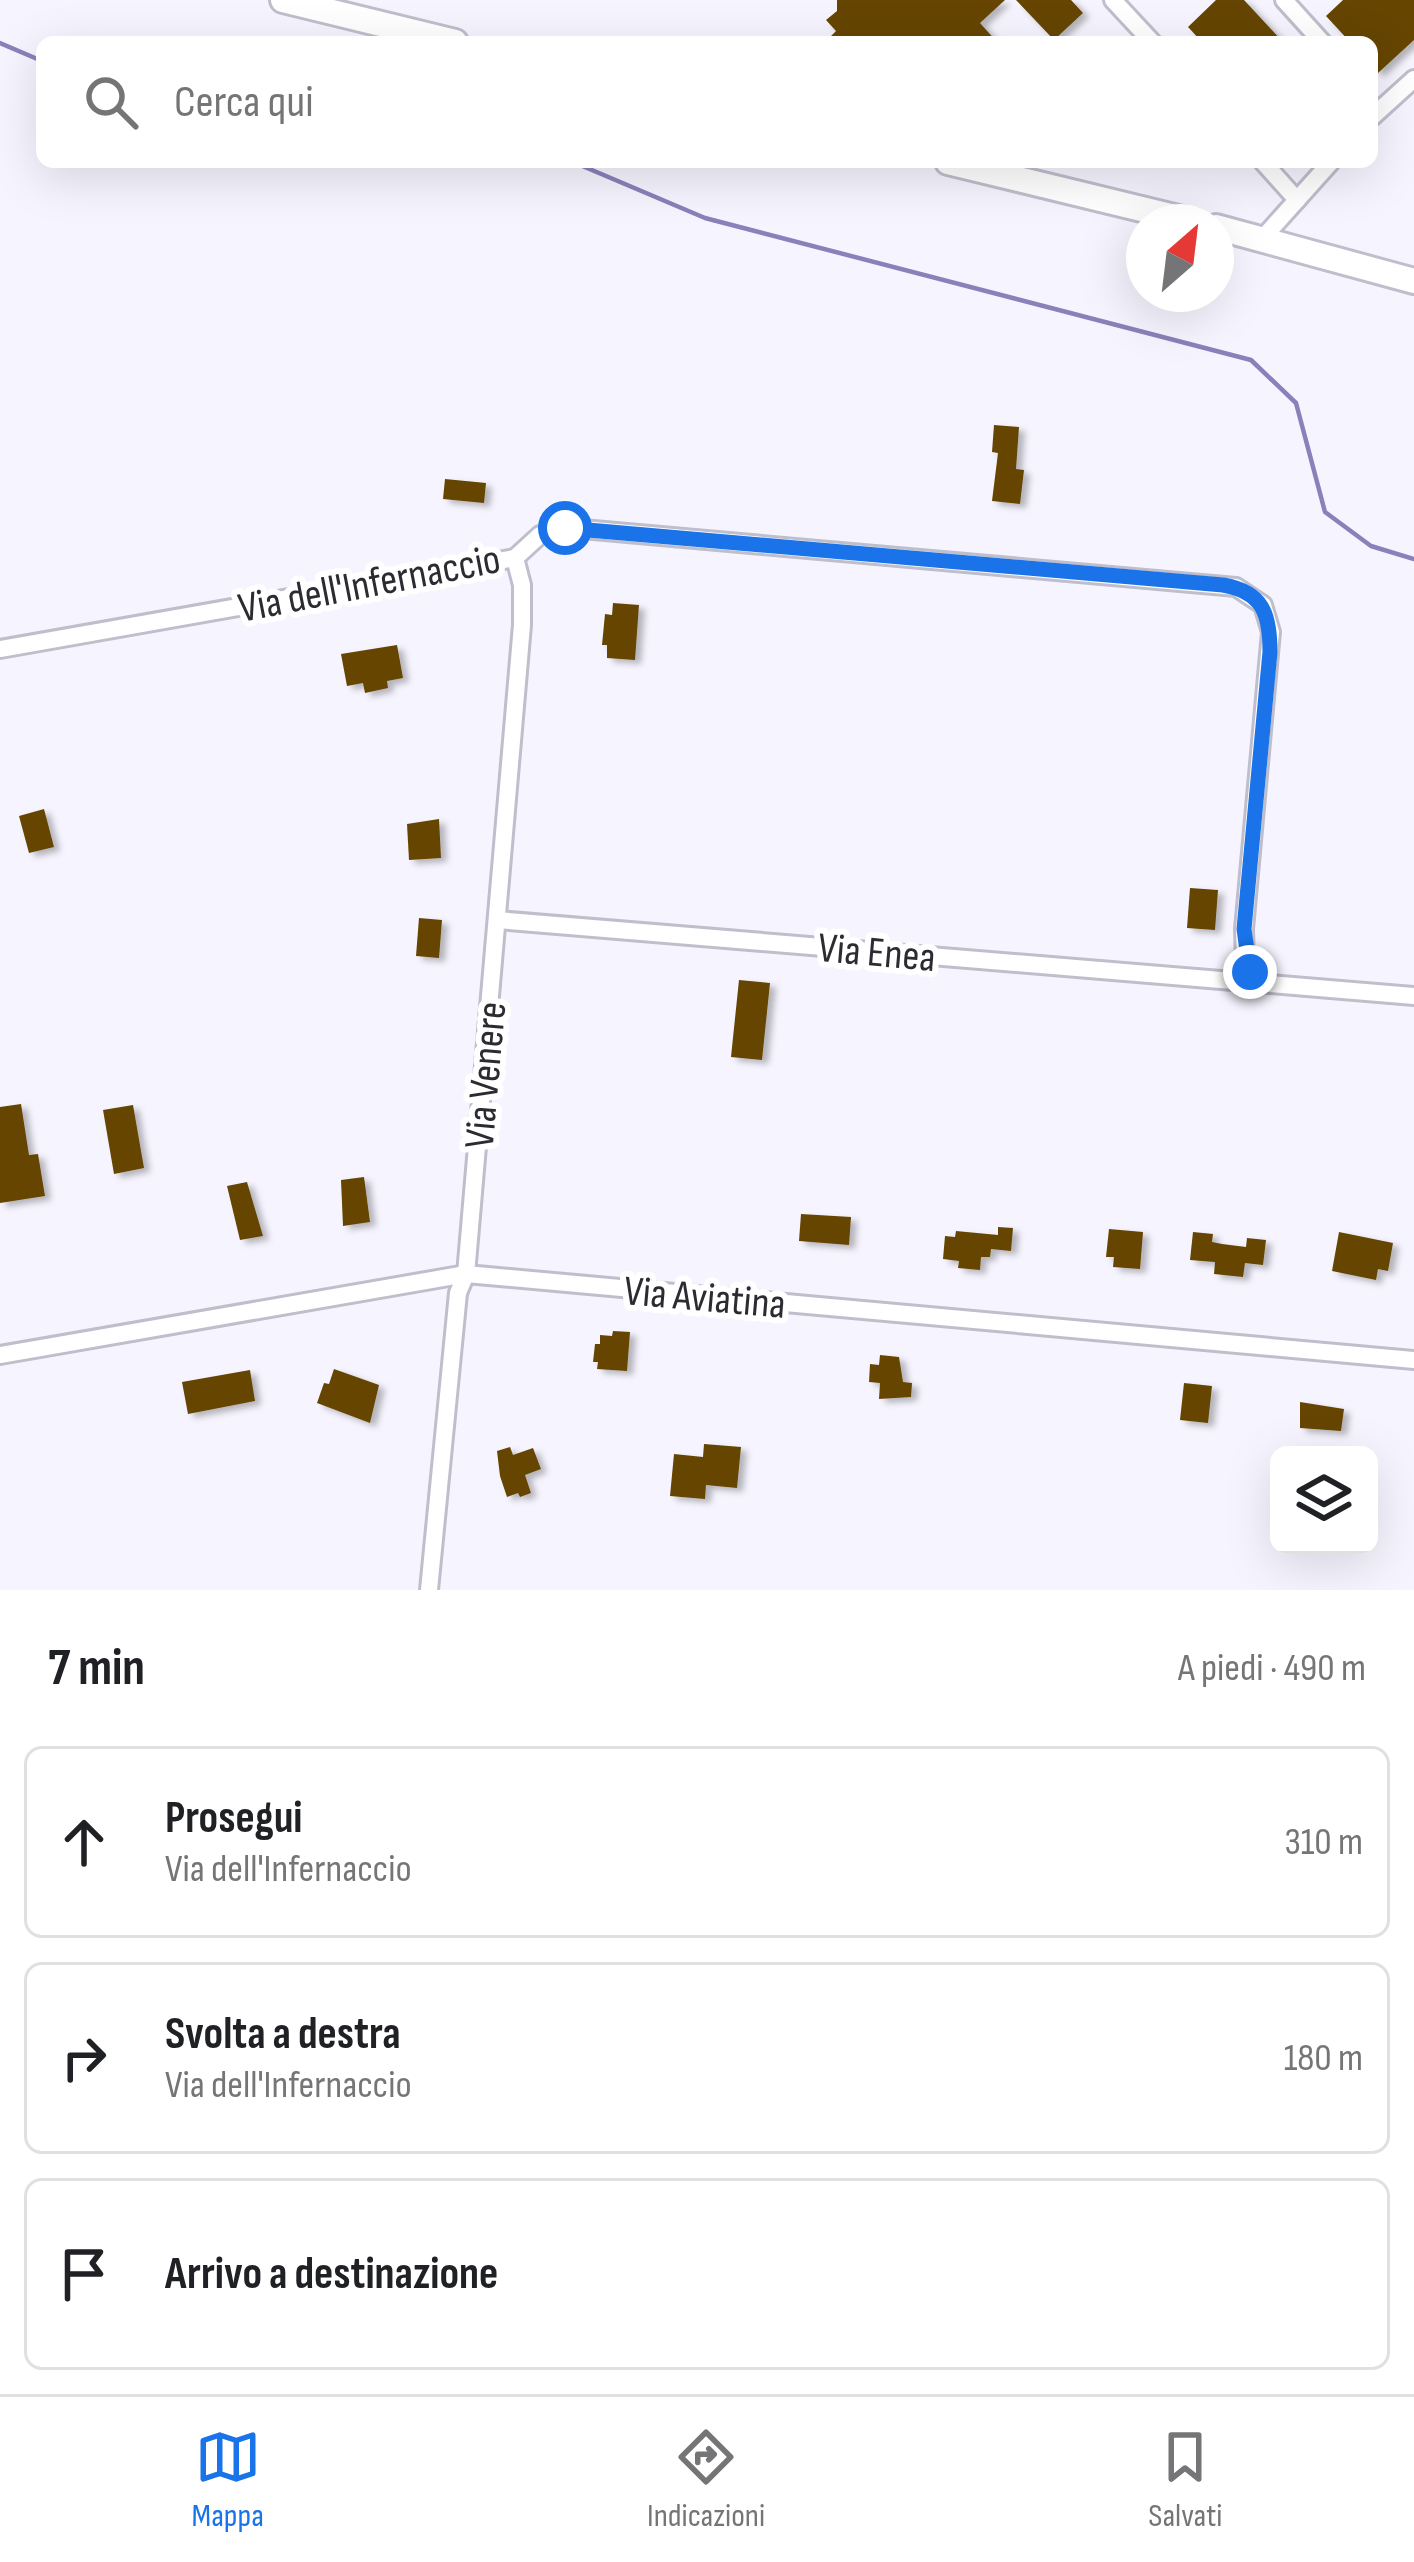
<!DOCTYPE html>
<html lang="it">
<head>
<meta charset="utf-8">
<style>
  :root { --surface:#fff; --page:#f6f6f6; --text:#202124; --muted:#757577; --line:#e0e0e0; --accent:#1a73e8 }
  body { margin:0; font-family:"Sofia Sans Condensed",sans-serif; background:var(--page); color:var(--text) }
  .controls { position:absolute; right:36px; bottom:36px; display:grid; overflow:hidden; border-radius:18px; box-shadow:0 12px 48px #0002 }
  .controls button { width:108px; height:108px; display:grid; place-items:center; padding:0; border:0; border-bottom:3px solid var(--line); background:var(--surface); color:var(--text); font:60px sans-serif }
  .compass { position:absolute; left:1126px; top:204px; width:108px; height:108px; border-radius:50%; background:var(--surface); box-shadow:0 12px 48px #0002; rotate:28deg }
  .stop { position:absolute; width:36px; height:36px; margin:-27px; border:9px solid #1a73e8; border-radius:50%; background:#fff }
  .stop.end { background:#1a73e8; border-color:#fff; box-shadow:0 3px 12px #0008 }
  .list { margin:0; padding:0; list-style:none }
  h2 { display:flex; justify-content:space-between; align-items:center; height:156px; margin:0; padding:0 48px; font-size:51px }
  h2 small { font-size:39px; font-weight:400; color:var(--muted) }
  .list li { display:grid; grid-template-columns:78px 1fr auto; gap:36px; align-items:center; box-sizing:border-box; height:192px; margin:0 24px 24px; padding:0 24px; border:3px solid var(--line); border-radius:18px }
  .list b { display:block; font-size:45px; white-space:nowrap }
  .list p { margin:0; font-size:39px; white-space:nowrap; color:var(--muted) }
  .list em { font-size:39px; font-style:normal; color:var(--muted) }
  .icon { flex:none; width:66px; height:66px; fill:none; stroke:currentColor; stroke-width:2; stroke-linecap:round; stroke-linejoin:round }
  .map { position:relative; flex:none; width:1414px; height:1590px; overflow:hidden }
  .search { position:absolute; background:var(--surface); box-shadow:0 12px 48px #0002; left:36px; right:36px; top:36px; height:132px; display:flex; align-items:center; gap:30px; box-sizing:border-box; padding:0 42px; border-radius:18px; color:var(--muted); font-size:45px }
  .sheet { height:804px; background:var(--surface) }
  nav { display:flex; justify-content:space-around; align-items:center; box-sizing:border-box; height:168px; border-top:3px solid var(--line); background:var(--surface); font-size:33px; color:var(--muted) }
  nav a { display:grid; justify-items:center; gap:6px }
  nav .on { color:var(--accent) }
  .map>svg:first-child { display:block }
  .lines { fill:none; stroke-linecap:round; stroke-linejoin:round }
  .stream { stroke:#8a81ba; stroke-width:4.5 }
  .building { fill:#654500; filter:url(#shadow) }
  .minor-casing { stroke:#bfbecd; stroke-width:22 }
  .secondary-casing { stroke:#bfbecd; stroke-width:30 }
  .minor { stroke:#fff; stroke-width:16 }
  .secondary { stroke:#fff; stroke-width:24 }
  .route { stroke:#1a73e8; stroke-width:15 }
  .labels { text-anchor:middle; stroke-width:12; stroke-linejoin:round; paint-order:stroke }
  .street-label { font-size:42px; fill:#2c2b31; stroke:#fff }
</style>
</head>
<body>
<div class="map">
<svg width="1414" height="1590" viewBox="0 0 1414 1590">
  <defs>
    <filter id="shadow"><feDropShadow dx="6" dy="4" stdDeviation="3" flood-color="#0004"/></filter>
  </defs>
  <rect width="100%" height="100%" fill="#f6f5ff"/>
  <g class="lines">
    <!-- stream -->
    <g class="stream">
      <path d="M 0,43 L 42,61"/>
      <path d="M 573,162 L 705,218 L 1251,360 L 1296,403 L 1325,512 L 1371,546 L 1414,559"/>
    </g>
  </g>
  <!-- building -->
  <g class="building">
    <path d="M 837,0 L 1005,0 L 980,23 L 997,42 L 825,42 L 836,31 L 826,20 L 837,11 Z"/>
    <path d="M 1016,0 L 1071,0 L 1083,13 L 1054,40 Z"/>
    <path d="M 1216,0 L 1244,0 L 1283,42 L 1202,42 L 1188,27 Z"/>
    <path d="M 1343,0 L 1414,0 L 1414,40 L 1378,73 L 1372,66 L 1372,42 L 1350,42 L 1326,16 Z"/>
    <path d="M 994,425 L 1019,427 L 1016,469 L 1024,470 L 1020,504 L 992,501 L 998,453 L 992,452 Z"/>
    <path d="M 445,479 L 486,483 L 484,503 L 443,499 Z"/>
    <path d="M 613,603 L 639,605 L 635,660 L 607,658 L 607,645 L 602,645 L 605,614 L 612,615 Z"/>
    <path d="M 397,645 L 403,678 L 387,681 L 388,688 L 365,693 L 363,683 L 347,686 L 341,654 Z"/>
    <path d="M 44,809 L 54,847 L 29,853 L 19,816 Z"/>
    <path d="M 439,819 L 441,858 L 409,860 L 407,824 Z"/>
    <path d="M 1190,888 L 1218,890 L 1215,930 L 1187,928 Z"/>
    <path d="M 419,918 L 442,920 L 439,958 L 416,956 Z"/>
    <path d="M 739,980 L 770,983 L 762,1060 L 731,1057 Z"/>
    <path d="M 21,1104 L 29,1155 L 38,1154 L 45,1196 L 0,1203 L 0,1107 Z"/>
    <path d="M 133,1105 L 144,1168 L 114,1174 L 103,1110 Z"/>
    <path d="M 364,1177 L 370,1222 L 343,1226 L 341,1180 Z"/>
    <path d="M 247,1182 L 263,1236 L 240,1240 L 227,1186 Z"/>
    <path d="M 801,1214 L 851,1217 L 849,1245 L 799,1241 Z"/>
    <path d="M 998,1227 L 1013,1228 L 1011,1251 L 991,1249 L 990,1257 L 981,1257 L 980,1270 L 958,1268 L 959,1261 L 943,1259 L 945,1236 L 955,1237 L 956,1231 L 998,1235 Z"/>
    <path d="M 1109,1229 L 1143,1232 L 1140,1269 L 1113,1267 L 1114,1257 L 1106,1257 Z"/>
    <path d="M 1193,1232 L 1213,1234 L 1212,1242 L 1222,1244 L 1246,1247 L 1247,1238 L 1266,1240 L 1263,1265 L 1245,1263 L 1243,1277 L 1214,1274 L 1215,1262 L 1190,1260 Z"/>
    <path d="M 1339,1232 L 1393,1243 L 1388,1271 L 1378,1269 L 1376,1280 L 1332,1271 Z"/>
    <path d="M 613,1331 L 630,1332 L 627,1371 L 597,1369 L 598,1362 L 593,1362 L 595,1344 L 600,1344 L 600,1335 L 612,1336 Z"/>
    <path d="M 880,1355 L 899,1357 L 903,1382 L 912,1383 L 911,1397 L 879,1399 L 880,1383 L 869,1382 L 870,1364 L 879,1365 Z"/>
    <path d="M 334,1369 L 379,1385 L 370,1423 L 317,1403 L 324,1383 L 329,1384 Z"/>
    <path d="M 250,1370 L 255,1401 L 188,1414 L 182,1382 Z"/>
    <path d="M 1184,1383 L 1212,1386 L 1208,1423 L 1180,1420 Z"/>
    <path d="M 1300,1402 L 1344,1409 L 1341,1431 L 1300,1428 Z"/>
    <path d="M 704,1444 L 741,1447 L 737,1488 L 706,1485 L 705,1499 L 670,1496 L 674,1454 L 703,1457 Z"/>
    <path d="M 510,1447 L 513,1455 L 533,1448 L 541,1469 L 525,1475 L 531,1493 L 520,1497 L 518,1493 L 507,1497 L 500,1476 L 497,1451 Z"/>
  </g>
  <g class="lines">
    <defs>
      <g id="minor">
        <path d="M 1113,0 L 1152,42"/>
        <path d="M 1284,0 L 1322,42"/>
        <path d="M 1372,117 L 1414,79"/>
        <path d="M 1263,162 L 1297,200"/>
        <path d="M 1262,239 L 1331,162"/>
        <path d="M 0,649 L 515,558 L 540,535 L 571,528 L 1236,587 L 1263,605 L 1271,632 L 1244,929 L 1245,959 L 1257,983 L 1414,996"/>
        <path d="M 497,920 L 1257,983"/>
        <path d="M 0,1355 L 466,1274 L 1414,1360"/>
        <path d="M 429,1590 L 458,1293 L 466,1274 L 522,625 L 522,585 L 515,558"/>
      </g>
      <g id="secondary">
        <path d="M 283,0 L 455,42"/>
        <path d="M 948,162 L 1195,222"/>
        <path d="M 1216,227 L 1414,281"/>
      </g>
    </defs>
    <!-- minor casing -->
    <use href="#minor" class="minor-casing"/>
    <!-- secondary casing -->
    <use href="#secondary" class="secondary-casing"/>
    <!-- minor -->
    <use href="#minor" class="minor"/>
    <!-- secondary -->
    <use href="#secondary" class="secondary"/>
  </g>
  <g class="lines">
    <!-- route -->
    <path class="route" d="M 565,528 L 1223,585 C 1263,592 1270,614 1270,652 L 1244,929 L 1250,972"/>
  </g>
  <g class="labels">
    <!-- street labels -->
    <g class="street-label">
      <text transform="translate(369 582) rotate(-11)" y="15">Via dell'Infernaccio</text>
      <text transform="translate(877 951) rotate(5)" y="15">Via Enea</text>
      <text transform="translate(484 1075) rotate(-85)" y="15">Via Venere</text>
      <text transform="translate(705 1296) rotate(5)" y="15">Via Aviatina</text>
    </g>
  </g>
</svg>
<div class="controls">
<button><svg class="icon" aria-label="layers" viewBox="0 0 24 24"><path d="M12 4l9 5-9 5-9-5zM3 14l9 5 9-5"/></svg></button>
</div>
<svg class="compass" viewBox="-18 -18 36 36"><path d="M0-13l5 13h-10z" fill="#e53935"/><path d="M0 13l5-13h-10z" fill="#757577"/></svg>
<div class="stop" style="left:565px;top:528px"></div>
<div class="stop end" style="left:1250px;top:972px"></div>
<div class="search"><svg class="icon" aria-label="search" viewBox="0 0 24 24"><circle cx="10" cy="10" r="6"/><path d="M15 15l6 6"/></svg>Cerca qui</div>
</div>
<section class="sheet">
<h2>7 min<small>A piedi · 490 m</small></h2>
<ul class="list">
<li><svg class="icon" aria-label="ahead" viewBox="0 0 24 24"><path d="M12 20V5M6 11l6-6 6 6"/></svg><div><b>Prosegui</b><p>Via dell'Infernaccio</p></div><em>310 m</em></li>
<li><svg class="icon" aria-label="right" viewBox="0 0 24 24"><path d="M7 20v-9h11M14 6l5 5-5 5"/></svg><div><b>Svolta a destra</b><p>Via dell'Infernaccio</p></div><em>180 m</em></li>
<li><svg class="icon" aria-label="arrive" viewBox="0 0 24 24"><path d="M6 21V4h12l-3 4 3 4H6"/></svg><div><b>Arrivo a destinazione</b></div></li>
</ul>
</section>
<nav>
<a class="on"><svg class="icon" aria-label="map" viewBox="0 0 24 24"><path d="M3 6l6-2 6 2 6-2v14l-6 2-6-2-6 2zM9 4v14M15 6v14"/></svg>Mappa</a>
<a><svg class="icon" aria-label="directions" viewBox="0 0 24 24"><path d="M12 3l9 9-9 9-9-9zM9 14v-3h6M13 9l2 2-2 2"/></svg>Indicazioni</a>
<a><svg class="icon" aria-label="saved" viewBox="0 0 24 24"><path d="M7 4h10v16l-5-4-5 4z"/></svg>Salvati</a>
</nav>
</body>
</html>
